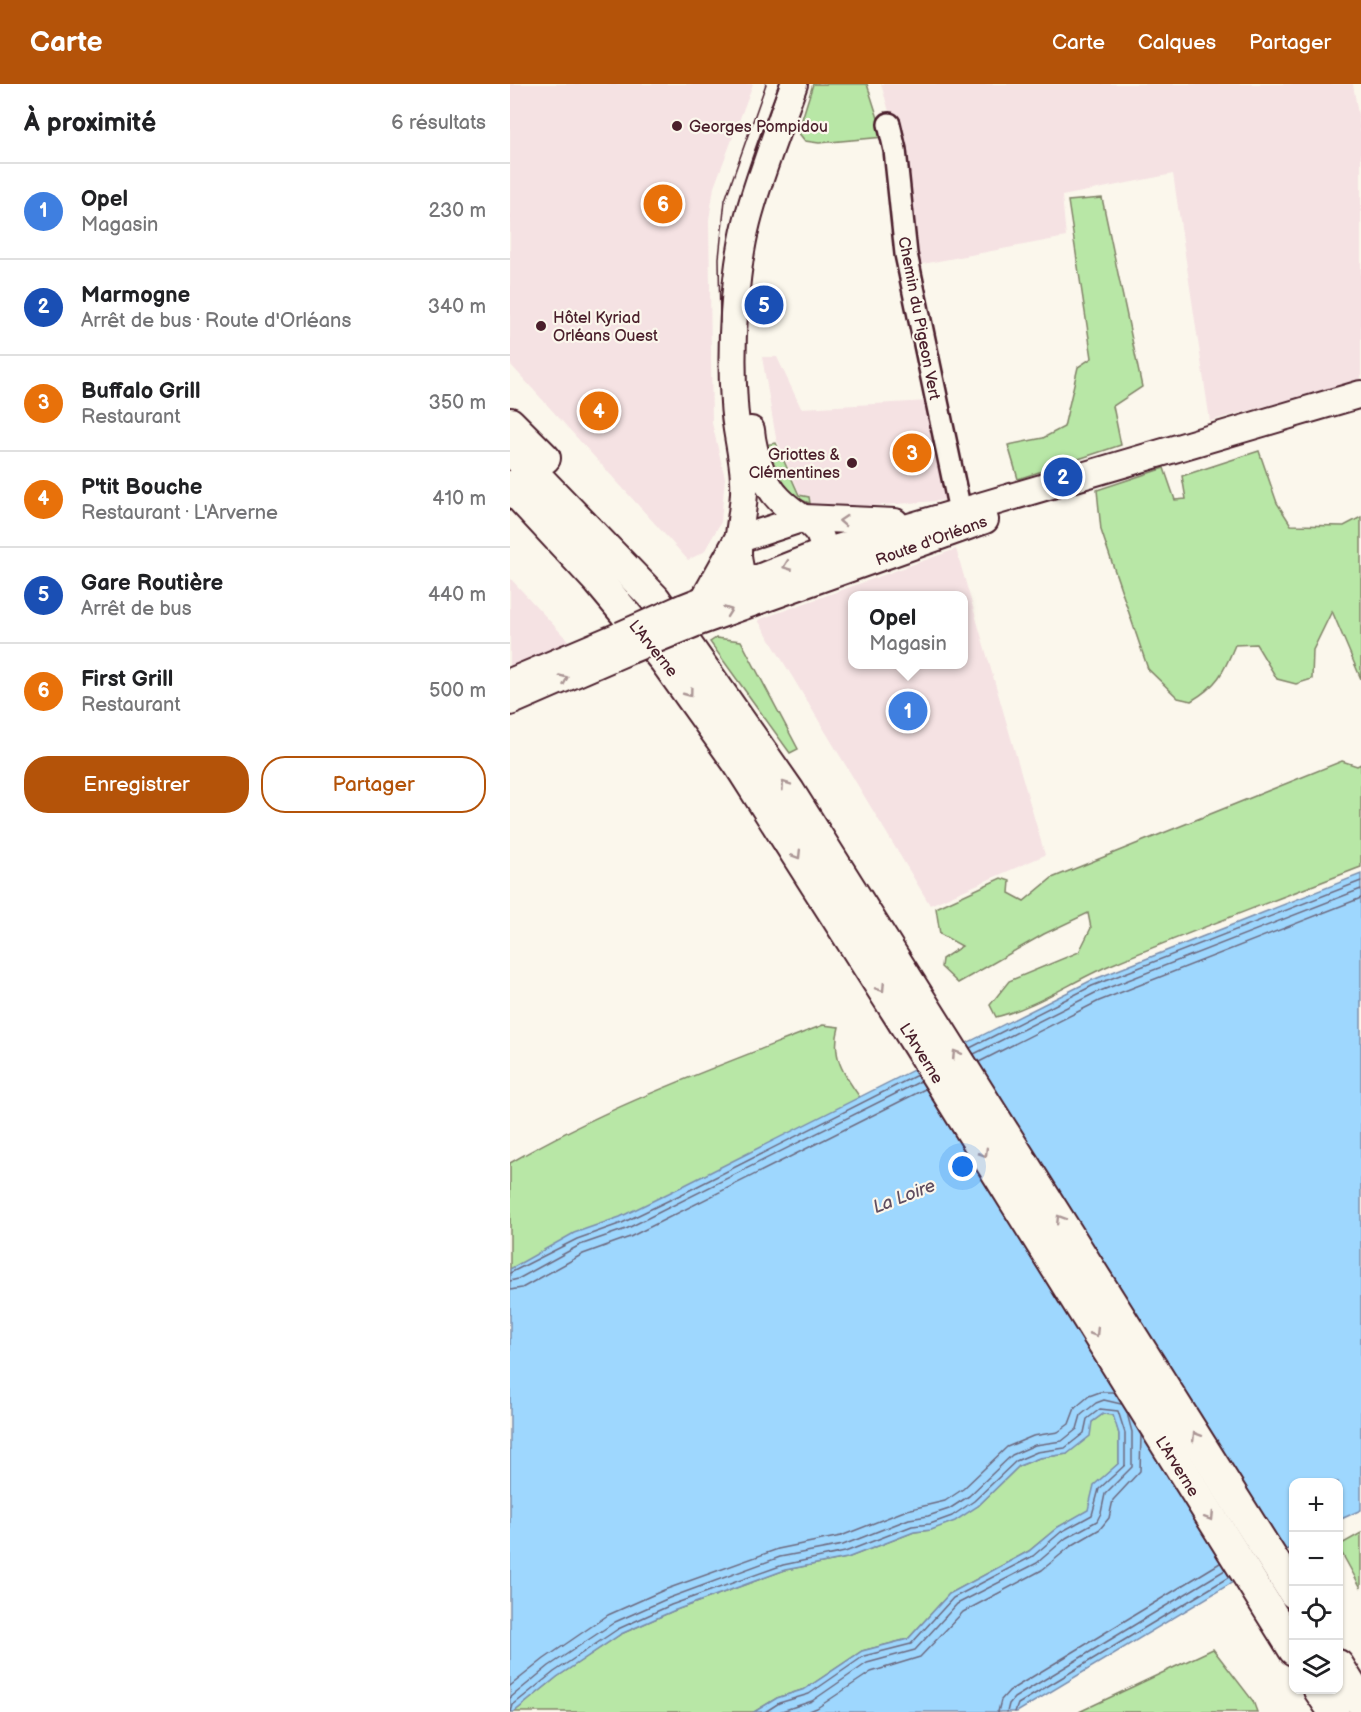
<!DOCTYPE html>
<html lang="fr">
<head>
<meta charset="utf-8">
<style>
  :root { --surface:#fff; --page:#f2f2f2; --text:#202124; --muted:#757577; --line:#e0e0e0; --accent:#b45309 }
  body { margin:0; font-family:"Balsamiq Sans",sans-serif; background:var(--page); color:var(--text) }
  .controls { position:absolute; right:18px; bottom:18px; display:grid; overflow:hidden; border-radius:12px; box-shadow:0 2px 4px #0004 }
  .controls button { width:54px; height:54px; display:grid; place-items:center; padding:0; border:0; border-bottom:2px solid var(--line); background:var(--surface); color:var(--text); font:30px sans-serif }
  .you { position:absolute; left:453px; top:1083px; width:21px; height:21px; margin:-15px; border:4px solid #fff; border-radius:50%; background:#1a73e8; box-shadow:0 0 0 9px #1a73e833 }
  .badge { display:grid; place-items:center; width:39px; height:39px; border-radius:50%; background:var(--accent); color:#fff; font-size:20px; font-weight:700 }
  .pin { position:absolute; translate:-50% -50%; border:3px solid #fff; box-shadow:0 2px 6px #0006 }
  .popup { position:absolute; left:338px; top:507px; width:120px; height:78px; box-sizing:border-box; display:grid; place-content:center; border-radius:12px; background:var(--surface); filter:drop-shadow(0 2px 4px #0005); font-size:20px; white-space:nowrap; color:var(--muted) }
  .popup b { font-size:22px; color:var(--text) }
  .popup::after { content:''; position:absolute; left:50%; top:100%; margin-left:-12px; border:12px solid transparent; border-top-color:var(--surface) }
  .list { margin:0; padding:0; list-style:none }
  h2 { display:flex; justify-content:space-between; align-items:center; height:78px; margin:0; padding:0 24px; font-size:26px }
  h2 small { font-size:20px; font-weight:400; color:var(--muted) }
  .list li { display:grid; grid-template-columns:39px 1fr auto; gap:18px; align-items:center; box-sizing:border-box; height:96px; padding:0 24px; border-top:2px solid var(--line) }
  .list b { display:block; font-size:22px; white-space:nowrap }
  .list p { margin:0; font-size:20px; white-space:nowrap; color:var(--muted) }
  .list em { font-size:20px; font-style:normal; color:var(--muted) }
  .actions { display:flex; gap:12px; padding:18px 24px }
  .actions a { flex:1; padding:14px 0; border:2px solid var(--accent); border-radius:24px; text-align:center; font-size:21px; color:var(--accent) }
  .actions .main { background:var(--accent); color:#fff }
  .icon { flex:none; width:33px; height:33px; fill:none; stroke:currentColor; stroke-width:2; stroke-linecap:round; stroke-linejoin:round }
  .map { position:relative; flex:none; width:851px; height:1628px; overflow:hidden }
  header { display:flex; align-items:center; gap:36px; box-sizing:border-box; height:84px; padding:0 30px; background:var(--accent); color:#fff }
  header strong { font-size:28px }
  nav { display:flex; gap:33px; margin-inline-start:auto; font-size:21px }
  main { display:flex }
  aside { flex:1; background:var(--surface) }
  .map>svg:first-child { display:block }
  .built { fill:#f5e2e3; fill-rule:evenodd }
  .green { fill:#b8e7a6; stroke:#818368; stroke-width:1.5 }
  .water { fill:#9ed7fe; stroke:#7c8daa; stroke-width:1.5 }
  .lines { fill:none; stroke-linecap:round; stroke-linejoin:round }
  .shore { stroke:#6c697f; stroke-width:1.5 }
  .minor-casing { stroke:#4a1f2b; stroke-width:26 }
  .major-casing { stroke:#4a1f2b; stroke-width:30 }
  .highway-casing { stroke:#4a1f2b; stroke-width:34 }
  .minor { stroke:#fbf7ec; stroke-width:21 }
  .major { stroke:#fbf7ec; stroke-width:26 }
  .highway { stroke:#fbf7ec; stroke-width:30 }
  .tram { stroke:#4a1f2b; stroke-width:1.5 }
  .major-bridge-casing { stroke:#4a1f2b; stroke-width:30; stroke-linecap:butt }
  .major-bridge { stroke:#fbf7ec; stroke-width:26 }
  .oneway { stroke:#ab9695 }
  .poi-dot { fill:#4a1f2b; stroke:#fbf7ec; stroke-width:2 }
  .labels { text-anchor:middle; stroke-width:4.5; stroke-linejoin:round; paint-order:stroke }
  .poi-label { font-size:16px; fill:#4a1f2b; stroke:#fbf7ec; text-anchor:start }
  .street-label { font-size:16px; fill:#4a1f2b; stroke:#fbf7ec }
  .water-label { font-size:18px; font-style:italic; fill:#5f4d60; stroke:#fbf7ec }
</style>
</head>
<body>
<header>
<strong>Carte</strong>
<nav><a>Carte</a><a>Calques</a><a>Partager</a></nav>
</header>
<main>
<aside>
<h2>À proximité<small>6 résultats</small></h2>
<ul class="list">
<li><span class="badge" style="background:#3f7fe0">1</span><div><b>Opel</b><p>Magasin</p></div><em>230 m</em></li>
<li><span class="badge" style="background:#1a4fb4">2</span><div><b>Marmogne</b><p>Arrêt de bus · Route d'Orléans</p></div><em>340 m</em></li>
<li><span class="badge" style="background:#e8710a">3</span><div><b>Buffalo Grill</b><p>Restaurant</p></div><em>350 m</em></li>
<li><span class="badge" style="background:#e8710a">4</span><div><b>P'tit Bouche</b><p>Restaurant · L'Arverne</p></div><em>410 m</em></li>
<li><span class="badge" style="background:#1a4fb4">5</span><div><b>Gare Routière</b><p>Arrêt de bus</p></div><em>440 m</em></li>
<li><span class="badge" style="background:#e8710a">6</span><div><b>First Grill</b><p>Restaurant</p></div><em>500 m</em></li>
</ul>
<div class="actions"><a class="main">Enregistrer</a><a>Partager</a></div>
</aside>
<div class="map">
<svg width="851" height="1628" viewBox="0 0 851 1628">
  <rect width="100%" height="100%" fill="#fbf7ec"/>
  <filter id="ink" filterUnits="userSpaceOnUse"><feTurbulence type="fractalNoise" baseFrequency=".0167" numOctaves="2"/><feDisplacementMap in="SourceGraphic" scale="12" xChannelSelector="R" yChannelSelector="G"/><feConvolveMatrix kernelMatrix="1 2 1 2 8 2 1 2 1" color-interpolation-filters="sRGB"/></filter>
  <g filter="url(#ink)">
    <!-- built -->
    <g class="built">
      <path d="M 0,0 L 243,0 L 204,103 L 199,136 L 202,339 L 215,394 L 211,438 L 194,468 L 178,476 L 0,280 Z"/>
      <path d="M 371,0 L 843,0 L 851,49 L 851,297 L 700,337 L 663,90 L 552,112 L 556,153 L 402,182 L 389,62 Z"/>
      <path d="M 252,273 L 267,273 L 291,324 L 419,317 L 439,416 L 361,422 L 301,419 L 299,412 L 290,410 L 266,354 Z"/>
      <path d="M 446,465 L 535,771 L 420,821 L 248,536 ZM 342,512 L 454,512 L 454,580 L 342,580 Z"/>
      <path d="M 0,494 L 63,562 L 0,586 Z"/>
    </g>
    <!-- green -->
    <g class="green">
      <path d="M 303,0 L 357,0 L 374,53 L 309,59 L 295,57 L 288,48 Z"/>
      <path d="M 592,114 L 632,303 L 603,322 L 611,361 L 508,395 L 498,361 L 533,354 L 554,343 L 568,283 L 582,274 L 558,117 Z"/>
      <path d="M 266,359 L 289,411 L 299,413 L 300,419 C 266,410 264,391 254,361 Z"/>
      <path d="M 749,367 L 767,419 L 781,441 L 834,442 L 851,433 L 851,595 L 822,527 L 803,566 L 802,595 L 786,600 L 767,595 L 746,560 L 725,561 C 714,588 707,602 681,617 L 668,614 L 638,585 L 591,446 L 587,406 L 654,384 L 665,416 L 676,415 L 672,392 Z"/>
      <path d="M 206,554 L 231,557 L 288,665 L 280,669 L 200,558 Z"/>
      <path d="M 832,677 L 847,682 L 851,680 L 851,783 C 767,815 682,847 598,882 C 561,898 526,923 486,933 L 480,921 L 499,897 L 569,868 L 581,844 L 578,829 L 534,850 L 448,899 L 431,883 L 432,875 L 452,862 L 430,850 L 426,824 L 491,794 L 500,797 L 499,809 L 514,817 L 542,794 L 559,787 Z"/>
      <path d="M 313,941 L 329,943 C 320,975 336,993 354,1019 L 0,1192 L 0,1079 C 99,1021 206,983 313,941 Z"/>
      <path d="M 593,1330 L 604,1331 L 609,1350 L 609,1379 L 590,1397 L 579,1426 L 548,1443 L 519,1467 L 439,1510 L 398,1555 L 352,1567 L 295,1605 L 267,1614 L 244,1628 L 4,1628 L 47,1593 L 111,1550 L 163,1527 L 275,1486 L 337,1474 L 404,1448 L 421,1446 L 468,1422 L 509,1382 L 529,1374 L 557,1370 L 582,1338 Z"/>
      <path d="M 851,1449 L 851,1504 L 828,1462 Z"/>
      <path d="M 703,1565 L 743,1617 L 747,1628 L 569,1628 Z"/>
    </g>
    <!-- water -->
    <path class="water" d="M 851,790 L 851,1426 L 829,1436 L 828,1398 L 784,1398 L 783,1462 L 507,1628 L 244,1628 L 267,1614 L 295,1605 L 352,1567 L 398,1555 L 439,1510 L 519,1467 L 548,1443 L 578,1426 L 584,1401 L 609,1379 L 609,1350 L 603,1331 L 593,1330 L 582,1338 L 580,1352 L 557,1370 L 529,1374 L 509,1382 L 468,1422 L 445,1437 L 421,1446 L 404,1448 L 337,1474 L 275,1486 L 163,1527 L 111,1550 L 47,1593 L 4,1628 L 0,1628 L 0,1185 L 64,1149 L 110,1133 L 169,1104 L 580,897 Z"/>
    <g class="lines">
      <!-- shore -->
      <g class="shore">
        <path d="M 460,964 L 582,902 L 851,797"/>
        <path d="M 464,970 L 585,909 L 851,805"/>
        <path d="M 469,978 L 589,917 L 851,814"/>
        <path d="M 0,1189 L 67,1155 L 112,1139 L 172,1110 L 407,991"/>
        <path d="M 0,1197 L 8,1195 L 70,1161 L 116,1145 L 411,997"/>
        <path d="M 0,1206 L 12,1204 L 73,1170 L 120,1153 L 415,1005"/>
        <path d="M 0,1602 L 34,1575 L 98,1531 L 154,1506 L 268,1465 L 331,1452 L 397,1426 L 435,1417 L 453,1405 L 497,1363 L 523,1352 L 548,1348 L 559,1340 L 565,1324 L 579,1312 L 590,1308 L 604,1308"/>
        <path d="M 0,1614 L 39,1582 L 105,1538 L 159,1514 L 270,1473 L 333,1461 L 399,1435 L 418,1432 L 439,1425 L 459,1412 L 502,1371 L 525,1361 L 552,1357 L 567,1345 L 571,1331 L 586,1319 L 594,1316 L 611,1320"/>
        <path d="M 1,1628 L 3,1621 L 44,1588 L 108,1545 L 161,1521 L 273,1481 L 335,1468 L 402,1442 L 420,1440 L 442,1432 L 464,1417 L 506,1377 L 527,1368 L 555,1364 L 574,1349 L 577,1335 L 590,1325 L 608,1327 L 615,1349 L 615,1381 L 589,1405 L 582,1431 L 551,1448 L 523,1472 L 443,1514 L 401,1560 L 354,1572 L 299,1610 L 269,1619 L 255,1628"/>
        <path d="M 269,1628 L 302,1617 L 357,1579 L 405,1566 L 447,1520 L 527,1479 L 556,1454 L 587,1437 L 591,1429 L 595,1410 L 622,1383 L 622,1348 L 617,1329"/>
        <path d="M 297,1628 L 307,1624 L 361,1588 L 410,1573 L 453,1528 L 532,1486 L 561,1462 L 590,1445 L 599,1434 L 603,1416 L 630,1387 L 631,1352"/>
        <path d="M 488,1628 L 491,1616 L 499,1607 L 710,1479"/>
        <path d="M 497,1628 L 499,1620 L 504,1614 L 715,1486"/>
        <path d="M 505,1628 L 508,1620 L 719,1493"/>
      </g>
      <defs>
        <path id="minor" d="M 379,40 L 385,66 L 396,170 L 450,427"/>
        <g id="major">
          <path d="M 241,346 C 243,368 253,399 269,415 C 293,440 322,440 310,483"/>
          <path d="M 246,512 C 212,478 237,437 234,396 C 233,370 225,345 224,319 C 220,265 224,190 237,138 C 249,91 268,45 284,0"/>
          <path d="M 194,515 L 227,456 L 294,434 L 385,438"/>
          <path d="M 172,524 L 314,468 L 851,310"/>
          <path d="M 186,539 L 475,436"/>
          <path d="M 0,598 L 111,551"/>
          <path d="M 0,618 L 120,566"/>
        </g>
        <g id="highway">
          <path d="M 0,339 L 35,374"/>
          <path d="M 0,365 L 145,515 L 279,707 L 784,1509"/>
          <path d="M 0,402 L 89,498 L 155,577 L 228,679 L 390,933 L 784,1566"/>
          <path d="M 828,1581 L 851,1618"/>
          <path d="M 809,1606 L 824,1628"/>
        </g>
      </defs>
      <!-- minor casing -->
      <use href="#minor" class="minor-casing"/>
      <!-- major casing -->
      <use href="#major" class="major-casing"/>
      <!-- highway casing -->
      <use href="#highway" class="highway-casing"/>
      <!-- minor -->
      <use href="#minor" class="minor"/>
      <!-- major -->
      <use href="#major" class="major"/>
      <!-- highway -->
      <use href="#highway" class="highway"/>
      <!-- tram -->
      <g class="tram">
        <path d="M 239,88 L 269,0"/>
        <path d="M 210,239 L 209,174 L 215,116 L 256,0"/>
      </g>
      <defs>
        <g id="major-bridge">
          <path d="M 111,551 L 172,524"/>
          <path d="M 120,566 L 186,539"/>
        </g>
      </defs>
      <!-- major-bridge casing -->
      <use href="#major-bridge" class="major-bridge-casing"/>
      <!-- major-bridge -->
      <use href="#major-bridge" class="major-bridge"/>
    </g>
    <!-- one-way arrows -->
    <defs><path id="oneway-chevron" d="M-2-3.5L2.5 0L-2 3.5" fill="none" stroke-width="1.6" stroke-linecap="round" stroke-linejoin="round" transform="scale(1.5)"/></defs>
    <g class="oneway">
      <use href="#oneway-chevron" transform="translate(333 437) rotate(-176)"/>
      <use href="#oneway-chevron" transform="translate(277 482) rotate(159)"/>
      <use href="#oneway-chevron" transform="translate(218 527) rotate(-20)"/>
      <use href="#oneway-chevron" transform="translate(54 595) rotate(-24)"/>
      <use href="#oneway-chevron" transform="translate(179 609) rotate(53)"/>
      <use href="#oneway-chevron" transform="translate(275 701) rotate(-125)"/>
      <use href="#oneway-chevron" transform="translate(287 771) rotate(58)"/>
      <use href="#oneway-chevron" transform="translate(371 904) rotate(57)"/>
      <use href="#oneway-chevron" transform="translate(446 970) rotate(-122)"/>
      <use href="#oneway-chevron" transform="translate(474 1069) rotate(58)"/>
      <use href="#oneway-chevron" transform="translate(550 1135) rotate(-122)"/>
      <use href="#oneway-chevron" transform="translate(585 1249) rotate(58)"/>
      <use href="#oneway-chevron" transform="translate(686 1352) rotate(-122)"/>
      <use href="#oneway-chevron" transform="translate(700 1433) rotate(58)"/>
    </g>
  </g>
  <!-- markers -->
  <g class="poi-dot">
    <circle cx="167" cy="42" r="6"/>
    <circle cx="31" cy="242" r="6"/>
    <circle cx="342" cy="379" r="6"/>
  </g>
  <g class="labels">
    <!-- poi labels -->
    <g class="poi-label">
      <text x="179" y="48">Georges Pompidou</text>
      <text x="43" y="239">Hôtel Kyriad<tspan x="43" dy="18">Orléans Ouest</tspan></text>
      <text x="330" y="376" text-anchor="end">Griottes &amp;<tspan x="330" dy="18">Clémentines</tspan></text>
    </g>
    <!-- street labels -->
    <g class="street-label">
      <text transform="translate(410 234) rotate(79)" y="6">Chemin du Pigeon Vert</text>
      <text transform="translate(421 456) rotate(-20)" y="6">Route d'Orléans</text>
      <text transform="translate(144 564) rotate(51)" y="6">L'Arverne</text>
      <text transform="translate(412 969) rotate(58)" y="6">L'Arverne</text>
      <text transform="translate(668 1382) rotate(58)" y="6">L'Arverne</text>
    </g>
    <!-- water labels -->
    <g class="water-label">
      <text transform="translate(394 1112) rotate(-21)" y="6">La Loire</text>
    </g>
  </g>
</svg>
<div class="controls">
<button>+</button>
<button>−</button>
<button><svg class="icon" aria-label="locate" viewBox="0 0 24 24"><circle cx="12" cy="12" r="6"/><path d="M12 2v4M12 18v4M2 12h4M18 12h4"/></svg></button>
<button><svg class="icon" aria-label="layers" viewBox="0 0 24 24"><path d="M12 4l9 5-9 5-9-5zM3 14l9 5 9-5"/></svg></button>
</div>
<div class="you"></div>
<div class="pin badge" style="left:398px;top:627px;background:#3f7fe0">1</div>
<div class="popup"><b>Opel</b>Magasin</div>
<div class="pin badge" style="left:553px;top:393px;background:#1a4fb4">2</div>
<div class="pin badge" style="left:402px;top:369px;background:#e8710a">3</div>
<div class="pin badge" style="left:89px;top:327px;background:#e8710a">4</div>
<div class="pin badge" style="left:254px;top:221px;background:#1a4fb4">5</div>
<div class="pin badge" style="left:153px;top:120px;background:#e8710a">6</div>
</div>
</main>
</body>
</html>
